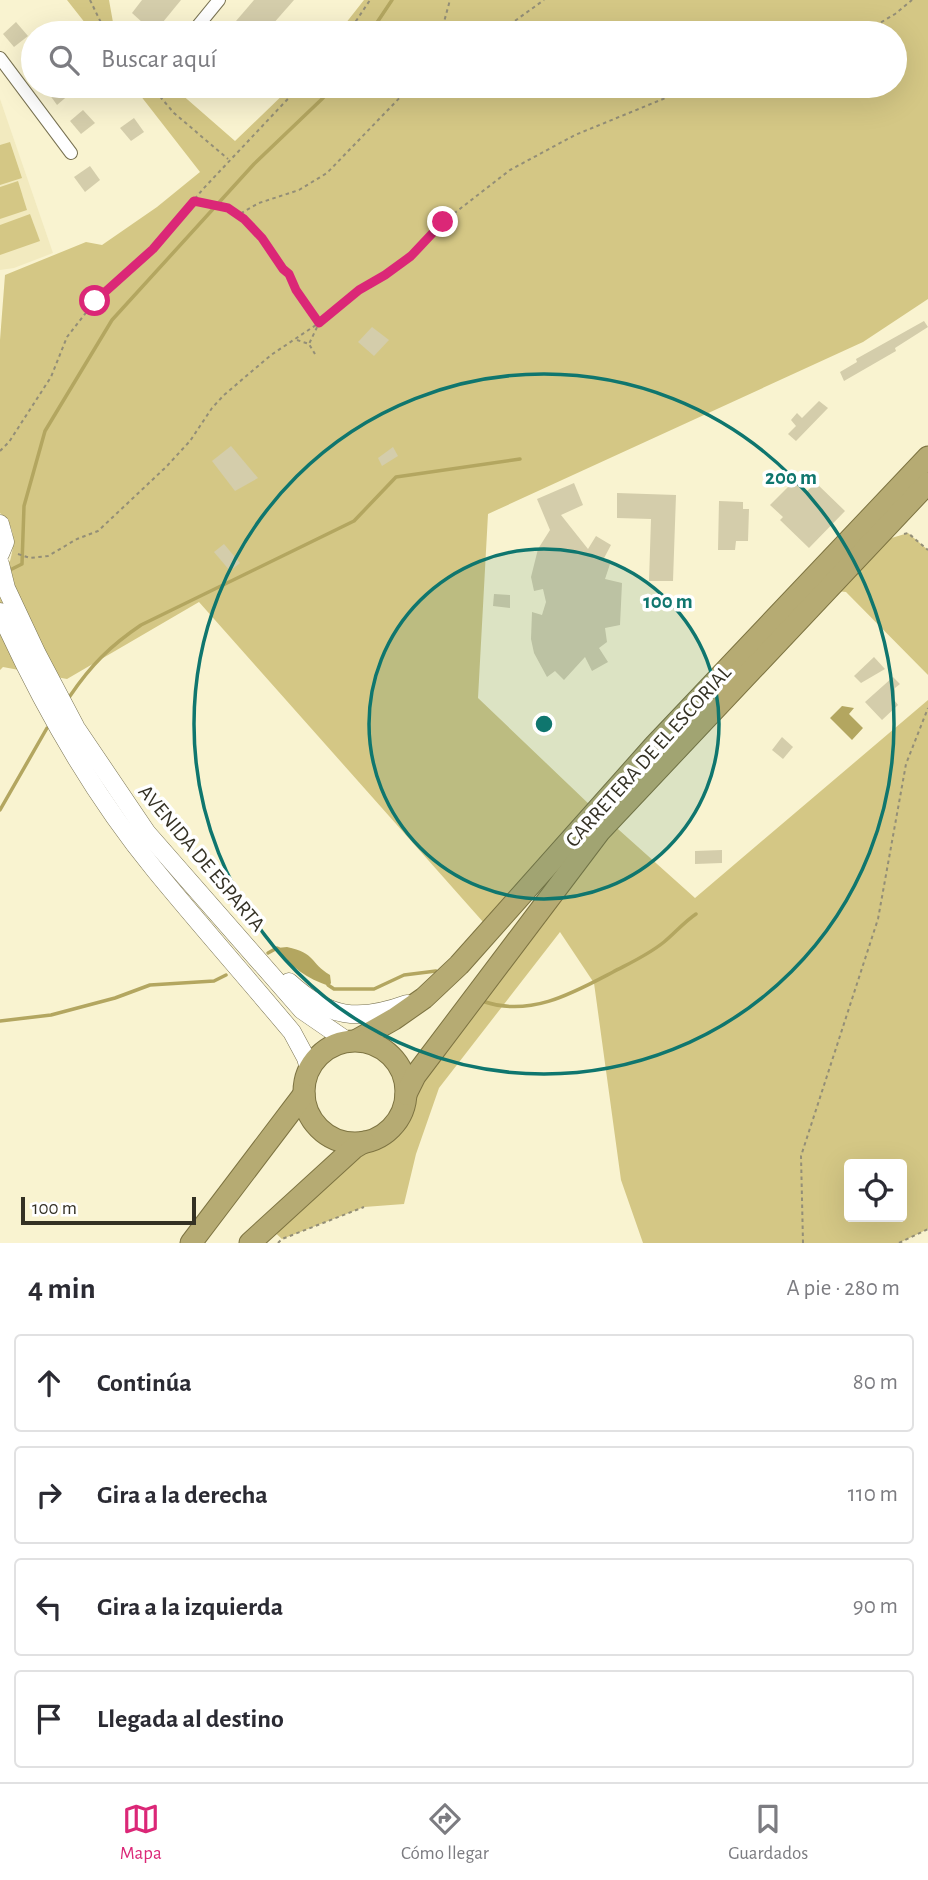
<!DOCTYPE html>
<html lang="es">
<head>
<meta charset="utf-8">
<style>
  :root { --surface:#fff; --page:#f2f2f3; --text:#2b2b33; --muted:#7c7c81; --line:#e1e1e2; --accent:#db2777 }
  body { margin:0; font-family:"Alegreya Sans",sans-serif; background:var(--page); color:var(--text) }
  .controls { position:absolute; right:21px; bottom:21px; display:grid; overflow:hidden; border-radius:7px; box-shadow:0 7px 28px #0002 }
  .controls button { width:63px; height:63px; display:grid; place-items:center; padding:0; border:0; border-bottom:2px solid var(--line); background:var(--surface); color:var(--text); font:35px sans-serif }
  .scale { position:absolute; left:21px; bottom:18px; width:175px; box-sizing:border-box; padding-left:7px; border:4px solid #343124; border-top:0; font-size:19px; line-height:24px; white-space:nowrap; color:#343124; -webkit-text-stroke:5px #fff; paint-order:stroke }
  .stop { position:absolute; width:21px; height:21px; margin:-16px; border:5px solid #db2777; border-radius:50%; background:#fff }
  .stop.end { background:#db2777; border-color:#fff; box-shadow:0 2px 7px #0008 }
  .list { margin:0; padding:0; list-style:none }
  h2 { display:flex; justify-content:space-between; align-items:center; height:91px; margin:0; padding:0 28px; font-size:30px }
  h2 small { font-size:23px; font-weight:400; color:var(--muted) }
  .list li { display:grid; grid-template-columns:46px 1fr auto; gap:21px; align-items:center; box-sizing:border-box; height:98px; margin:0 14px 14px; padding:0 14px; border:2px solid var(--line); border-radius:7px }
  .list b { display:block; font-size:26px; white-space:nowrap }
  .list em { font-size:23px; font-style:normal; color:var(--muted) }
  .icon { flex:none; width:38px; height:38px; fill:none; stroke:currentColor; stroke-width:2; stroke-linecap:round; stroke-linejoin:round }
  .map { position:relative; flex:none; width:928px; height:1243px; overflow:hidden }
  .search { position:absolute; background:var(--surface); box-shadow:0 7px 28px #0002; left:21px; right:21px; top:21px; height:77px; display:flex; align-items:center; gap:18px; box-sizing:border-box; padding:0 24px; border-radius:38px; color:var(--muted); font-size:26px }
  .sheet { height:539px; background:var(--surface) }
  nav { display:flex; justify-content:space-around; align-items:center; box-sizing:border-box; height:98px; border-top:2px solid var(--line); background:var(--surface); font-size:19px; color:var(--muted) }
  nav a { display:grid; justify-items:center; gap:4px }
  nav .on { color:var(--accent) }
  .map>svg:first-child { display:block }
  .built { fill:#f2eabf }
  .green { fill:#d4c785; fill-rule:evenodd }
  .water { fill:#b3a660 }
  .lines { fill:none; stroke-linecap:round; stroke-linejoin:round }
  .stream { stroke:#b3a660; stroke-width:3.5 }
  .building { fill:#d4cdab }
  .minor-casing { stroke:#787252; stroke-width:14 }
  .secondary-casing { stroke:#787252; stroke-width:19 }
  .trunk-casing { stroke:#7d7341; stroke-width:23 }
  .path { stroke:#938e77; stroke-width:2; stroke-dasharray:3.5 3.5; stroke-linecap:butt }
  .minor { stroke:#fff; stroke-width:12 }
  .secondary { stroke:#fff; stroke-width:18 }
  .trunk { stroke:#b6ab73; stroke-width:21 }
  .route { stroke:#db2777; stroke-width:9 }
  .ring { fill:none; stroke:#0f766e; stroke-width:3.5 }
  .labels { text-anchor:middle; stroke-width:7; stroke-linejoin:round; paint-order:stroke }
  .street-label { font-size:21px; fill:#343124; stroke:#fff }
  .centre { fill:#0f766e; stroke:#fff; stroke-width:3.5 }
  .ring-label { font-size:21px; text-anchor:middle; font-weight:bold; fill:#0f766e; stroke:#fff; stroke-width:7; stroke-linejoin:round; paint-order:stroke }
</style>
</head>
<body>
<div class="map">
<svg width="928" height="1243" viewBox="0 0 928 1243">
  <rect width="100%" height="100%" fill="#f9f3d0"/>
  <!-- built -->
  <path class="built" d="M 0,99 L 53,253 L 14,268 L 0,270 Z"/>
  <!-- green -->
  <g class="green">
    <path d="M 67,0 L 109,0 L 114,28 L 119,33 L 93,33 Z"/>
    <path d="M 364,0 L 928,0 L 928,299 L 863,342 L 488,514 L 478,698 L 591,806 L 484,923 L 199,602 L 67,679 L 3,667 L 0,670 L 0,567 L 10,561 C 15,542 16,527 0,513 L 0,340 L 5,275 L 86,242 L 102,245 L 157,207 L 200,172 L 133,86 L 172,86 L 235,141 L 292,86 L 895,86 L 895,33 L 338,33 Z"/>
    <path d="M 10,142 L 22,178 L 0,185 L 0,145 Z"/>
    <path d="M 18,181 L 27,210 L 0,219 L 0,187 Z"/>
    <path d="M 30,214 L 40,241 L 0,255 L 0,225 Z"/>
    <path d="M 908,533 L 928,550 L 928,675 L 846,592 L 827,590 L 885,540 Z"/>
    <path d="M 928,700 L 928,1229 L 899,1243 L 643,1243 L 621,1180 L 594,983 L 560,932 L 439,1088 L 416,1154 L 404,1204 L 364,1207 L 282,1239 L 268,1226 L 322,1190 L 367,1151 L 379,1147 C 385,1131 397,1119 404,1104 L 609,821 L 695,898 ZM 849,1164 L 902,1164 L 902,1217 L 849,1217 Z"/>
  </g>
  <!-- water -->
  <g class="water">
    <path d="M 842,706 L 854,708 L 849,714 L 863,728 L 852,740 L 830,718 Z"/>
    <path d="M 287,947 C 316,953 310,963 330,975 L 331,983 L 329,986 C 308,979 289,966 277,948 Z"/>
  </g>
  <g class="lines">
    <!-- stream -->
    <g class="stream">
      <path d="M 370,33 L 392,0"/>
      <path d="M 12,569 L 22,564 L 24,506 L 45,431 L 112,320 L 254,164 L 323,98 L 332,86"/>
      <path d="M 70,696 C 91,665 110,646 141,625 L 354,521 L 396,477 L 520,459"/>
      <path d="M 0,810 L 47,728"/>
      <path d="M 268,953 L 277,948 L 279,949"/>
      <path d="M 328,985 L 334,989 L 374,989 L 404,975 L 436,971"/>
      <path d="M 485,1002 C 531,1017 573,993 613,972 C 630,963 648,955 664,942 C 675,933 684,922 696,914"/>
      <path d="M 0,1021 L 51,1015 L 115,998 L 150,985 L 214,981 L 226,975"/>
    </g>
  </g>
  <!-- building -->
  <g class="building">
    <path d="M 142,0 L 181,0 L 154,33 L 132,13 Z"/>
    <path d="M 254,0 L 294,0 L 265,33 L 250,33 L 236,21 Z"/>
    <path d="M 16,22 L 28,36 L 14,47 L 3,34 Z"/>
    <path d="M 54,86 L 65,86 L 71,93 L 57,105 L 47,91 Z"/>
    <path d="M 197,86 L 222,86 L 211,98 Z"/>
    <path d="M 83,110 L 95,123 L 81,134 L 70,121 Z"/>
    <path d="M 134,118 L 144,132 L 131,141 L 120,128 Z"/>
    <path d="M 90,166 L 100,180 L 85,192 L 74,177 Z"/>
    <path d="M 924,321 L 928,327 L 895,348 L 896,351 L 844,381 L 840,372 L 857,362 L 856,359 Z"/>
    <path d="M 372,327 L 389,340 L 374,356 L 358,342 Z"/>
    <path d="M 819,401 L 828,408 L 796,441 L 788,434 L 796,426 L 791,420 L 797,413 L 802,418 Z"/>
    <path d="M 231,446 L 258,478 L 235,491 L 212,461 Z"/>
    <path d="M 393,447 L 398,456 L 382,466 L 378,458 Z"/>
    <path d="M 794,481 L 806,492 L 816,483 L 845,511 L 809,548 L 780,520 L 783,517 L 770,505 Z"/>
    <path d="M 574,483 L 583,505 L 561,515 L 588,549 L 596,536 L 611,545 L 603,560 L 610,564 L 605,579 L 622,583 L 620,625 L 605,628 L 607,642 L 599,648 L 608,662 L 592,671 L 585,657 L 564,680 L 555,671 L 547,677 L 534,653 L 531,639 L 532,612 L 542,615 L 546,602 L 543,589 L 534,591 L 531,577 L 538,549 L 550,530 L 537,499 Z"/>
    <path d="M 617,493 L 676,495 L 673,581 L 649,581 L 651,519 L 617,518 Z"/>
    <path d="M 719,501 L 743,502 L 743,509 L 749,509 L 748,541 L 736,541 L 735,550 L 718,550 Z"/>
    <path d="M 224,544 L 240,563 L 230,571 L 214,552 Z"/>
    <path d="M 494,594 L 510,595 L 510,608 L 493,606 Z"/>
    <path d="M 874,657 L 885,669 L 861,683 L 854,676 Z"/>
    <path d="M 893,677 L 900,684 L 895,688 L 895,701 L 898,705 L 882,720 L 865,702 Z"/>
    <path d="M 782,737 L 793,747 L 783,759 L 772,750 Z"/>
    <path d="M 722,850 L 722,863 L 695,864 L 695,851 Z"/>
  </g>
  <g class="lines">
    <defs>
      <g id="minor">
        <path d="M 192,33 L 219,0"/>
        <path d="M 0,58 L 71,153"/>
      </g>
      <g id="secondary">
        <path d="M 0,524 L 5,542 L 0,554"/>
        <path d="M 0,564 L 6,588 L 37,654 L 76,728 L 147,833 L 302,1010 L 347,1041"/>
        <path d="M 0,612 C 41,703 91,792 155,870 C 200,925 247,978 292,1032 L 306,1058 L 309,1069"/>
        <path d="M 289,982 C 328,1018 358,1022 407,1004"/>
      </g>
      <g id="trunk">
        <path d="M 357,1040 L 394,1019 L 424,998 L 459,965 L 654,746 L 928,457"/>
        <circle cx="355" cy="1092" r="51"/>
        <path d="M 406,1094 L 415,1076 L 600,831 L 928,483"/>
        <path d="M 191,1243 L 304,1094"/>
        <path d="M 250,1243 L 354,1148 L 364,1142"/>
      </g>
    </defs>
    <!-- minor casing -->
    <use href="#minor" class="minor-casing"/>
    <!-- secondary casing -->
    <use href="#secondary" class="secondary-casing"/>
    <!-- trunk casing -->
    <use href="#trunk" class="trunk-casing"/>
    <!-- path -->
    <g class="path">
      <path d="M 90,0 L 106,33"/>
      <path d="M 348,33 L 370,0"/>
      <path d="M 441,33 L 450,0"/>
      <path d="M 498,33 L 544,0"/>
      <path d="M 863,33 L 895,14 L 912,0"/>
      <path d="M 151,86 L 174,113 L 228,159"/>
      <path d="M 195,201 L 227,208 L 238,215 L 259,203 L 299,190 L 327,173 L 411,86"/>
      <path d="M 239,215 L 262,238 L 283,269 L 289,274 L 296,290 L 319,323 L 309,344"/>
      <path d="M 297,340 L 309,344 L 315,354"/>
      <path d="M 0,451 L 9,442 L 51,377 L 67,337 L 95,301 L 153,249 L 203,189 L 300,86"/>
      <path d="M 904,534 L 908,533 L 928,550"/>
      <path d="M 18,554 L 30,558 L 48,556 L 77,539 L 98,531 L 166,467 L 190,441 L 212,408 L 224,395 L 271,355 L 319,323 L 359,290 L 385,275 L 411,256 L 443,222 L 510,170 L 575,135 L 685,90 L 701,86"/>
      <path d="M 278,1243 L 282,1239 L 364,1207"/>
      <path d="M 803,1243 L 801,1156 L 878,919 L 906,764 L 928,708"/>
      <path d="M 899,1243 L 928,1229"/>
    </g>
    <!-- minor -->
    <use href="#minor" class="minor"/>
    <!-- secondary -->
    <use href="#secondary" class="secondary"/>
    <!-- trunk -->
    <use href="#trunk" class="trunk"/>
  </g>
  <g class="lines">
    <!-- route -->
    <path class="route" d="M 95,301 L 153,249 L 194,201 L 228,208 L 244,219 L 262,238 L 283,269 L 289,274 L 296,290 L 319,323 L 359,290 L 385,275 L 411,256 L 443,222"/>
  </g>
  <!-- distance rings -->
  <circle cx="544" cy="724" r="175" fill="#0f766e" fill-opacity=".12"/>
  <g class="ring">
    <circle cx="544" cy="724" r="175"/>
    <circle cx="544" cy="724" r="350"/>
  </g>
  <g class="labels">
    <!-- street labels -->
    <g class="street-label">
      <text transform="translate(648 756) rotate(-48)" y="7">CARRETERA DE EL ESCORIAL</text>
      <text transform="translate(202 858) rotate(50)" y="7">AVENIDA DE ESPARTA</text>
    </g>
  </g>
  <circle cx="544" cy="724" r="10" class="centre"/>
  <g class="ring-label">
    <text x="791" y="484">200 m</text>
    <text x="668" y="608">100 m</text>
  </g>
</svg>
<div class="controls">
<button><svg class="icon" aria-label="locate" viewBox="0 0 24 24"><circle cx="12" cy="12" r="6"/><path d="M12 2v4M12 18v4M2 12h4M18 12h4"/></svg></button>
</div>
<div class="scale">100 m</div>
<div class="stop" style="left:95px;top:301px"></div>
<div class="stop end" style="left:443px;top:222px"></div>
<div class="search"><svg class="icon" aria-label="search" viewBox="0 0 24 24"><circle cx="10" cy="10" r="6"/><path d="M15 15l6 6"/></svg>Buscar aquí</div>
</div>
<section class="sheet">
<h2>4 min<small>A pie · 280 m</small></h2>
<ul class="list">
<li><svg class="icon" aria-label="ahead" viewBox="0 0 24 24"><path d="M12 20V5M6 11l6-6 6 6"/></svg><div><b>Continúa</b></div><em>80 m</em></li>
<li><svg class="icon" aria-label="right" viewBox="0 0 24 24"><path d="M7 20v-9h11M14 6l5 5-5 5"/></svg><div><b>Gira a la derecha</b></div><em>110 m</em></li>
<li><svg class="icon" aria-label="left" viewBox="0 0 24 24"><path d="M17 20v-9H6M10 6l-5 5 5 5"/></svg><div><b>Gira a la izquierda</b></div><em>90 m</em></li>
<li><svg class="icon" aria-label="arrive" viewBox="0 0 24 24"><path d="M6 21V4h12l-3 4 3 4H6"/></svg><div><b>Llegada al destino</b></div></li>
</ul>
</section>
<nav>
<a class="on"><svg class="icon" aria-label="map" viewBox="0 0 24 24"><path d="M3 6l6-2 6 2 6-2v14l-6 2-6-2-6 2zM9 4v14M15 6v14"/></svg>Mapa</a>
<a><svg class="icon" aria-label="directions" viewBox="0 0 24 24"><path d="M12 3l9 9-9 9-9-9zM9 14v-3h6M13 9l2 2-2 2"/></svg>Cómo llegar</a>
<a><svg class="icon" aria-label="saved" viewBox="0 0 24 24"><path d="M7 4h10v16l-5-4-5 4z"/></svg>Guardados</a>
</nav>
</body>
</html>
